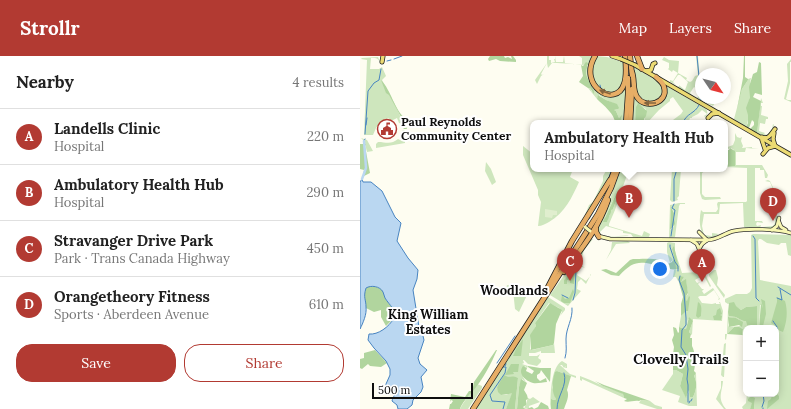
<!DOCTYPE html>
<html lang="en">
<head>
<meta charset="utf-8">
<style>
  :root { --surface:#fff; --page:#f2f2f2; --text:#222; --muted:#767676; --line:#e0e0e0; --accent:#b23a32 }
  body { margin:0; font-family:Lora,serif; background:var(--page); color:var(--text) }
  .controls { position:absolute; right:12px; bottom:12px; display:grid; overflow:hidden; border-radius:8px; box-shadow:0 2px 10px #0003 }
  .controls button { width:36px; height:36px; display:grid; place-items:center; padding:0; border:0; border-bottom:1px solid var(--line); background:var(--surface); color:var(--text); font:20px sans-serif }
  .compass { position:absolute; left:335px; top:12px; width:36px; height:36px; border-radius:50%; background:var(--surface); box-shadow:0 2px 10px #0003; rotate:125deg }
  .scale { position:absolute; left:12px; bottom:10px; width:101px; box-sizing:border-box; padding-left:4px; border:2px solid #0e0e0e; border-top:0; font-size:11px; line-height:14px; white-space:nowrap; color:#0e0e0e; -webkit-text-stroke:3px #fff; paint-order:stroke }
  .you { position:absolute; left:300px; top:213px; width:14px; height:14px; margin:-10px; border:3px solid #fff; border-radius:50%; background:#1a73e8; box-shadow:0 0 0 6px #1a73e833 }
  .badge { display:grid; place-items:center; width:26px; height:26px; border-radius:50%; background:var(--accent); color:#fff; font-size:13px; font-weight:700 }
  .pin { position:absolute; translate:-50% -33px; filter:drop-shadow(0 1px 2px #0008) }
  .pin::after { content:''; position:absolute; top:21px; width:14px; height:12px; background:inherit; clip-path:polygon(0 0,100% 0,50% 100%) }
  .popup { position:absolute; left:170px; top:64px; width:198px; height:52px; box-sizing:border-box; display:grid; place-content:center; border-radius:8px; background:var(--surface); filter:drop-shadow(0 1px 3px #0005); font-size:13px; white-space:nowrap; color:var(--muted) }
  .popup b { font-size:15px; color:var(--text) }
  .popup::after { content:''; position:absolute; left:50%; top:100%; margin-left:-8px; border:8px solid transparent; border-top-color:var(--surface) }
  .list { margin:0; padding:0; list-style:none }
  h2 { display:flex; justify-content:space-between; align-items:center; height:52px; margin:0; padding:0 16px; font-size:17px }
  h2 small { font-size:13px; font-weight:400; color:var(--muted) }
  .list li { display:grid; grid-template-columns:26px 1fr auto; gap:12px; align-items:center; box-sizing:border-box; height:56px; padding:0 16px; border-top:1px solid var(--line) }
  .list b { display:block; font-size:15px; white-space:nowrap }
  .list p { margin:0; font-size:13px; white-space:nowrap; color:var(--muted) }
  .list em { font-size:13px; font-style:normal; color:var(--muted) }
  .actions { display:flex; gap:8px; padding:12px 16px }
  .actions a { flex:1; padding:9px 0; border:1px solid var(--accent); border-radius:16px; text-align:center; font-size:14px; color:var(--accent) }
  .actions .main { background:var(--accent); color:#fff }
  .map { position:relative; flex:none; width:431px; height:353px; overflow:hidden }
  header { display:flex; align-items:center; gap:24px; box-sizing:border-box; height:56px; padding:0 20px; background:var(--accent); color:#fff }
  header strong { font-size:19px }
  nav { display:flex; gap:22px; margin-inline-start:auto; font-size:14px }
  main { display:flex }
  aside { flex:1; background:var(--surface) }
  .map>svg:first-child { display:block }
  .green { fill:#cee6bd; fill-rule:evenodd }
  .forest { fill:#b1d59e }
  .pitch { fill:#e0eece }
  .water { fill:#bad7f1; stroke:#4884c1 }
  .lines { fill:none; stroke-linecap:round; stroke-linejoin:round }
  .stream { stroke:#4884c1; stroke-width:1 }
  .river { stroke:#bad7f1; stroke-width:2.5 }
  .secondary-casing { stroke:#303030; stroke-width:4.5 }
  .primary-casing { stroke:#1f1f1f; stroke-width:5 }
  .highway-casing { stroke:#1f1f1f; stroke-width:6 }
  .secondary { stroke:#f8f7b2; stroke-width:3 }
  .primary { stroke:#ecdb73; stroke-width:3.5 }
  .highway { stroke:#e7ae66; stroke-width:4.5 }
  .secondary-bridge-casing { stroke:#303030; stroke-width:4.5; stroke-linecap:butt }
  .primary-bridge-casing { stroke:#1f1f1f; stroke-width:5; stroke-linecap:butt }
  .secondary-bridge { stroke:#f8f7b2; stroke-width:3 }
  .primary-bridge { stroke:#ecdb73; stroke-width:3.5 }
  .oneway { fill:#85663e }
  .labels { text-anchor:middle; stroke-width:4; stroke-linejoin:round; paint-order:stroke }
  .poi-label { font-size:12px; font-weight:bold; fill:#0e0e0e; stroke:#fff; text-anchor:start }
  .neighbourhood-label { font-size:13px; font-weight:bold; fill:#0e0e0e; stroke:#fff }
  .quarter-label { font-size:14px; font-weight:bold; fill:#0e0e0e; stroke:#fff }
</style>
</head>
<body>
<header>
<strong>Strollr</strong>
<nav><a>Map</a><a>Layers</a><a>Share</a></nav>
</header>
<main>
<aside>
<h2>Nearby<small>4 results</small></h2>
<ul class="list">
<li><span class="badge">A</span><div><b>Landells Clinic</b><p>Hospital</p></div><em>220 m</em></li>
<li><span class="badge">B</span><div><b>Ambulatory Health Hub</b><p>Hospital</p></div><em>290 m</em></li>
<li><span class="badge">C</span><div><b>Stravanger Drive Park</b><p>Park · Trans Canada Highway</p></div><em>450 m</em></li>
<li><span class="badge">D</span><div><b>Orangetheory Fitness</b><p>Sports · Aberdeen Avenue</p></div><em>610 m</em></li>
</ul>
<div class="actions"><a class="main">Save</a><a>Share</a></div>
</aside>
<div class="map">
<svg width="431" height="353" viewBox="0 0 431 353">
  <rect width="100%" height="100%" fill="#fefdf1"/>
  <!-- green -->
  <g class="green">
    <path d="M 187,0 L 189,0 L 189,4 L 191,4 L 191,7 L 195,6 L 194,3 L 196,3 L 195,0 L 196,6 L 203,6 L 204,0 L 205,7 L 222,9 L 222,2 L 219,0 L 234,0 L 232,4 L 233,29 L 251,39 L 267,28 L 264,67 L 261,67 L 262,60 L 259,62 L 256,55 L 253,54 L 258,53 L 253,47 L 246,44 L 239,39 L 237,43 L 228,32 L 230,31 L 232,36 L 234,33 C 228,26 225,18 228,9 L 197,7 L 192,7 L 188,12 L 187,7 L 181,18 L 182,19 L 184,18 L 181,20 L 177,28 L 175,24 L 187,7 Z"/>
    <path d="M 236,0 L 247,1 L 265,7 L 263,26 L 257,36 L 246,37 L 235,28 L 231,12 Z"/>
    <path d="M 336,0 L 338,0 L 341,42 L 346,42 L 346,44 L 352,48 L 355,43 L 356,44 L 358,42 L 353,50 L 337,42 L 338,41 L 337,33 L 334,31 L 330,37 L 334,41 L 318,31 L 320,29 L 320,30 L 325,34 L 328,26 L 320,19 L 318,19 L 313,26 L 316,29 L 310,26 L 310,24 L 313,25 L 318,17 L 313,14 L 312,16 L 308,13 L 306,15 L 309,12 L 309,7 L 302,4 L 304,1 L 309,4 L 319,5 L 318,17 L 327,22 L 326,24 L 330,26 L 332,25 L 335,20 L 338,19 Z"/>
    <path d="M 18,1 L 21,8 C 18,2 17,2 11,2 L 10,13 L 19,13 L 22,11 L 26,20 L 22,24 C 28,36 43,61 44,73 L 41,70 L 43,68 L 39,67 L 37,62 L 31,65 L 28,62 L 24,65 L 22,65 L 16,72 L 13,79 L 4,79 L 7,4 L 1,3 L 2,2 Z"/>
    <path d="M 431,3 L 431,6 L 430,6 L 430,27 L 426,43 L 428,44 L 431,44 L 431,46 L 424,43 L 428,25 L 427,8 Z"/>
    <path d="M 273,11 L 301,27 L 304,36 L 298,45 L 283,46 L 277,40 Z"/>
    <path d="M 391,22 C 389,29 392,35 390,41 C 389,46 387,49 388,54 C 388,60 389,65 386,71 L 374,63 L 382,33 L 388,24 L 388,23 Z"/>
    <path d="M 305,29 L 346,53 C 348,56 348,59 345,61 L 344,60 L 347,58 L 346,57 L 342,54 L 338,58 L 332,61 L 332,62 L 330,62 L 328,67 L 314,67 L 313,64 L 321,58 L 323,55 L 313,41 L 310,43 L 310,45 L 299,54 L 287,67 L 284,67 L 286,53 L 277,48 L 275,67 L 272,67 L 274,39 L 276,42 L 295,49 L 302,45 Z"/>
    <path d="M 401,42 L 403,47 L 401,47 L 401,50 L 402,50 L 401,59 L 408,61 L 408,63 L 406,63 L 405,68 L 400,67 L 399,75 L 405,77 L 404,78 L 407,79 L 412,73 L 413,68 L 414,69 L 410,79 L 404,81 L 397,77 Z"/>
    <path d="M 43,74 L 45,74 L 45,87 L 16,92 L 16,88 L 18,86 C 26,86 31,89 38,83 L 42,85 L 43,82 L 40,80 Z"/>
    <path d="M 375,77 L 377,81 L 380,82 L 382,81 L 381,85 L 383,90 L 382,92 L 392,91 L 392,92 L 399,93 L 386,92 L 385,96 L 376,96 L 376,109 L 402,109 L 408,119 L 407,122 L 405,122 L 404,114 L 400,114 L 400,112 L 395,112 L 395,165 L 402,165 L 403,167 L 397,166 L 396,168 L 397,170 L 401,169 L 400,172 L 385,172 L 384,171 L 383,147 L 360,148 L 359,158 L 344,158 L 342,170 L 344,179 L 352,180 L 352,177 L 359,178 L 351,182 L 345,181 C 339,174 339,163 341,154 L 343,156 L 356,156 L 358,153 L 357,148 L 358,146 L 386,146 L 387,145 L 387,112 L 365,111 L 375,110 L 374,94 L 371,92 L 365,94 L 365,92 L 373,89 L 375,84 Z"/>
    <path d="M 1,82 L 7,84 L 13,95 L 7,96 L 5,88 L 3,88 L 3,84 Z"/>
    <path d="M 163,90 L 173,98 L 173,113 L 213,113 L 210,121 L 219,126 C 212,141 205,157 189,166 C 185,168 182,170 178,170 L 181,146 L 178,139 L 178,134 L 163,99 Z"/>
    <path d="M 126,106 L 131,113 L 136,126 L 132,129 L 125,115 Z"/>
    <path d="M 247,113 L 252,113 L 247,126 L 227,158 L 225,159 L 229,149 L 233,146 L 243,125 L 243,120 Z"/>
    <path d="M 261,113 L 269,113 L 255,154 L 249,168 L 249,170 L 282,180 L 284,175 L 290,178 L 289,181 L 273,181 L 271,178 L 263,177 L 263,175 L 246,170 L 240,176 L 241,179 C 251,183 263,178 269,180 L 249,181 L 239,178 L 237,174 L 250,143 ZM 258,134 L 257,142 L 254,143 L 256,145 L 253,153 L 250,153 L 250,159 L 248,162 L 247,166 L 245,166 L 245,161 Z"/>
    <path d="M 312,113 L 321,113 L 319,138 L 319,140 L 317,142 L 318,144 L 312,146 L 310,144 Z"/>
    <path d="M 362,114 L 361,116 L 345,115 L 342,117 L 342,138 L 345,141 L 360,141 L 361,143 L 345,144 L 342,143 L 340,137 L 340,115 L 347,114 Z"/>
    <path d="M 408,124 L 410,125 L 417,140 L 417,166 L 413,172 L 404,172 L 403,171 L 413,170 L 415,167 L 415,138 L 410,126 L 405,125 Z"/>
    <path d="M 319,147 L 325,147 L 325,148 L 320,148 L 319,150 L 315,181 L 309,182 L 310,149 ZM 311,152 C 317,157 315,165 313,172 L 310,174 Z"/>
    <path d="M 393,178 L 431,179 L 431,200 L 428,199 L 426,187 L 421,187 L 419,189 L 407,187 L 401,183 L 399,183 L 398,185 L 400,224 L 431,230 L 431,353 L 394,353 L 395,342 L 390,353 L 383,353 L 382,351 L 386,347 L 387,338 L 416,338 L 416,272 L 401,272 L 403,256 L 402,249 L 400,249 L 399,272 L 397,272 L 397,250 L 386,251 L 381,254 L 371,247 L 368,248 L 365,246 L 365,243 L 376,238 L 387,238 L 390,236 L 392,232 L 391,179 Z"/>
    <path d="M 230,183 L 233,183 L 224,194 L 220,208 L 225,212 L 220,210 L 217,219 L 226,225 L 231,219 L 230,218 L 231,218 L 226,228 L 221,223 L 218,226 L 217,233 L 221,235 L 208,250 L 190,239 Z"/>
    <path d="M 252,186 L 268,185 L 270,187 L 256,188 L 246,204 L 251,194 Z"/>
    <path d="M 309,186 L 315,187 L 315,195 L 322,217 L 339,216 L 339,208 L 340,208 L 351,230 L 350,231 L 344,220 L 342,220 L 335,224 L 337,227 L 340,226 L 338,228 L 342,233 L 344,233 L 342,235 L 344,238 L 353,232 L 360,243 L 358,244 L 359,242 L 354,234 L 346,240 L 340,240 L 338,241 L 342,247 L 352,248 L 356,247 L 356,248 L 360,248 L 359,246 L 360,246 L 363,255 L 362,265 L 333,263 L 332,279 L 329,276 L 333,265 L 328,263 L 326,273 L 319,271 L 321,260 L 326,254 L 329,244 L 327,245 L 325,244 L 326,240 L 328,238 L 326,225 L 321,226 L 324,221 L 318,223 L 318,225 L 316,221 L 313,221 L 314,214 L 319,213 L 316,206 L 314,192 L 312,193 L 314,202 L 310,207 L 307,196 L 307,187 Z"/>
    <path d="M 354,214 L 356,214 L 358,222 L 357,229 L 365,239 L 364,242 L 349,220 L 349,218 Z"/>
    <path d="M 147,229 L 153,230 L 169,235 L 159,256 L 155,253 L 153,234 L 146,234 Z"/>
    <path d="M 188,241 L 205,252 L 205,254 L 200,260 L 202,256 L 199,252 L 189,247 L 175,267 L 176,270 L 170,282 L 170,293 L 172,294 L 193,289 L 194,287 L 195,297 L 181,297 L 181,295 L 175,297 L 169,297 L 169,300 L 177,300 L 180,298 L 178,302 L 181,304 L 181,306 L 177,310 L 168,308 L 164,304 L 163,304 L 164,307 L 162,308 L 168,310 L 167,312 L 165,310 L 163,321 L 166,326 L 162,323 L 159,331 L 157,353 L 155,353 L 158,322 L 146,320 L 137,331 L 141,339 L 146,339 L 153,336 L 146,353 L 115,353 Z"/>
    <path d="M 368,253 L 368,256 C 373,259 381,265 387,265 L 388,272 L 386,272 L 386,280 L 382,279 L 383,273 L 381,272 L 374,271 L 367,278 L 366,284 L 365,283 L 365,278 L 367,278 ZM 369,261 L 378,263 L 381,266 L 381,270 L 369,271 L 368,269 Z"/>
    <path d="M 366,287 L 364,321 L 363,321 L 361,319 L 364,288 Z"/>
    <path d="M 202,305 L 207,308 L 207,312 L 205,312 L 206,310 L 204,312 L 202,309 L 200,309 L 210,318 L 216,320 L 216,322 L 197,315 L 192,331 L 196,343 L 195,344 L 192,343 L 190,353 C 191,340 190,312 202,305 Z"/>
    <path d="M 313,314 L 316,314 L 323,318 L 320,330 L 326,341 L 330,334 L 333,341 C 336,335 338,327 334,320 L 336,317 L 337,350 L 329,350 L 318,346 L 320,340 L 302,334 L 313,318 Z"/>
    <path d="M 220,320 C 234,325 246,332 260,336 L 263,338 L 264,342 L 222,323 L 222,325 L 220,324 Z"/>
    <path d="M 361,325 L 363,325 C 362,337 357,342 366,353 L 364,353 L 356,343 L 361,332 Z"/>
    <path d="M 117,328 L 122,330 L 122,332 L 108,353 L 100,353 C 102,348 113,334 117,328 Z"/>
    <path d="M 173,341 L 180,346 L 169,350 L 169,352 L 164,353 L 168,342 L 170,343 Z"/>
    <path d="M 281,344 L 290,345 L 295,349 L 302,351 L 302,353 L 297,353 L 279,347 Z"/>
  </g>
  <!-- forest -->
  <g class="forest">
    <path d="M 130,0 L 144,0 L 145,2 L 148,1 L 152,3 L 151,0 L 153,0 L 156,4 L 156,6 L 140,5 L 136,3 L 129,5 L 128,3 Z"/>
    <path d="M 384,0 L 385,0 L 385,21 L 388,23 L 388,24 L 382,33 L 377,53 L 383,22 Z"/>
    <path d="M 226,6 L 228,7 C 227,12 225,18 228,23 C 230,29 235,32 234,38 L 230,32 L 228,32 L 219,26 L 223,20 L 221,9 L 223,10 Z"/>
    <path d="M 399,6 L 401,7 L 402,39 L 395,37 L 393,41 L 401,45 L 397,77 L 390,73 L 394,69 L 394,66 L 392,64 L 389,72 L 386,71 L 388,67 L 388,59 L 386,52 L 390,41 L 389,31 L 393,18 L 397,16 Z"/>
    <path d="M 21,24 C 31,34 35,55 45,62 L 44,63 L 47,66 L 46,70 L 47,73 L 44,73 L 41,61 L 29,39 L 26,37 Z"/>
    <path d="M 238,39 L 246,44 L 257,48 L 259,52 L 258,53 L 254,54 L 256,55 L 259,62 L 262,59 L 261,67 L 255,67 C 255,58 243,49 237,43 Z"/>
    <path d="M 278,47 L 287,55 L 286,60 L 284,63 L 284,67 L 275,67 L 276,51 Z"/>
    <path d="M 0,88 L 6,88 L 5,90 L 10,117 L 4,120 L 3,119 L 4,114 L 0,113 Z"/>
    <path d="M 370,92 L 375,95 L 375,110 L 365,111 L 365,94 L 369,94 Z"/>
    <path d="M 258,134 L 259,135 L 257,142 L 255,143 L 256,145 L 253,153 L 251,154 L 251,156 L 247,166 L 243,166 Z"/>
    <path d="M 311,151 L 314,157 L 315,168 L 310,174 Z"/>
    <path d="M 314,190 L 319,213 C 313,214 309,213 304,211 C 282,206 275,202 259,220 L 251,219 L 241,214 L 246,213 L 256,217 L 270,204 L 273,203 C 282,203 304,201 308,208 L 312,206 L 314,202 L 312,193 Z"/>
    <path d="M 218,202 L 215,214 L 214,228 L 210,227 L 210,224 L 207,224 L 207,228 L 204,228 L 204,224 L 207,221 Z"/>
    <path d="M 320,220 L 324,221 L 321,226 L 326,223 L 328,237 L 326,240 L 326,244 L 327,245 L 329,240 L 330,241 L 328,255 L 326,255 L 321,260 L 321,248 L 323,241 L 318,223 Z"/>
    <path d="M 10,230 L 17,231 L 23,234 L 25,242 L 33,253 L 34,262 L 26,270 L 21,261 L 21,254 L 14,256 L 6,252 C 5,244 2,237 7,231 Z"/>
    <path d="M 213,233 L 214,236 L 210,247 L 204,247 L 201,245 L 202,239 L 205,243 L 209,242 Z"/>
    <path d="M 417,241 L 425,245 C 428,255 427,266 423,276 L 418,274 L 416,270 L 411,267 L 417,246 Z"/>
    <path d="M 401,243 L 405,245 L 406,258 L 403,270 L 401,270 L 401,272 L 399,272 L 401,247 L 403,252 Z"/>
    <path d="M 338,246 C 343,249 341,255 341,260 L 338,262 L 336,260 Z"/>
    <path d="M 374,246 L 376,250 L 381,254 L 386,251 L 397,250 L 397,272 L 388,272 L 386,265 C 380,265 376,259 369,260 L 368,256 L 369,247 Z"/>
    <path d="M 190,247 L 202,254 L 196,268 L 194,287 L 193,289 L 171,294 L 170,279 L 176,270 L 175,267 Z"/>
    <path d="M 360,252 L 362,258 L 360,259 L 362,260 L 361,264 L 354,264 L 353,260 L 356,259 L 357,254 Z"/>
    <path d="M 329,261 L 333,265 L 329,276 L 331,278 L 330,282 L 332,282 L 332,290 C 335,295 336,308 334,315 L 336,317 L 334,320 C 338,327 336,335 333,341 L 330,341 L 329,334 L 326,342 L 320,330 L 323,318 L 316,314 L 313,314 L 313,300 L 314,299 L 313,298 L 314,291 L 312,284 L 314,279 L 313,271 L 316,272 L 318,277 L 319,276 L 319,271 L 326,273 Z"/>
    <path d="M 368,261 L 376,262 L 383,266 L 382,271 L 379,269 L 369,271 Z"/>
    <path d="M 374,271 L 379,271 L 383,273 L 382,279 L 367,278 Z"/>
    <path d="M 163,283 L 161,300 L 153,300 L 156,293 Z"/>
    <path d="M 15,294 L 27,307 L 21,311 L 10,310 L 8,308 L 2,313 L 0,312 L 0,303 L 4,302 L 4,297 Z"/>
    <path d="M 136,294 L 137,294 C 131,308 123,323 113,335 C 109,339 101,348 100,353 L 89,353 L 90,348 L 91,348 L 93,345 L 91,344 L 90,346 L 91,338 L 105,341 L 109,335 L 111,335 L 113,331 L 114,326 Z"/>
    <path d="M 151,308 L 159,308 L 158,316 L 153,316 L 154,318 L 145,319 Z"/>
    <path d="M 163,310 L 167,312 L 166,315 L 172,318 L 174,315 L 168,311 L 168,310 L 180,312 L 191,312 L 190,326 L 181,314 L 180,317 L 177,319 L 177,322 L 180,325 L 186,322 L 187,326 C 183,326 177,328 173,327 C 166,325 157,318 163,310 Z"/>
    <path d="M 197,315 L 211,320 L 207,334 C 210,340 206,347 204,353 L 191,353 L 191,343 L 195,344 L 196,343 C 191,335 192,325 195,316 Z"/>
    <path d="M 144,319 C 149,322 154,319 158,322 L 155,353 L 146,353 L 152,337 L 149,338 L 141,339 L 138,336 L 137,331 Z"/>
    <path d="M 161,323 L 167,327 L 164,334 L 167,339 L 168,343 L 166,344 L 166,349 L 163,351 L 165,353 L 157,353 L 159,331 Z"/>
    <path d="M 235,325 L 244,329 L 290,345 L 281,344 L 279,345 C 273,344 269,347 264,345 L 267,343 L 264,342 L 263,338 L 243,330 Z"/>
    <path d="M 416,337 L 419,340 L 419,343 L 407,353 L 408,345 L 411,343 L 412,339 L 416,338 Z"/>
    <path d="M 391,340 L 395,342 L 394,353 L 390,353 L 392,347 L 388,345 L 388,343 Z"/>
    <path d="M 181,346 L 188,350 L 189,353 L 166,353 L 172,351 L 174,353 L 178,351 Z"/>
  </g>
  <!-- pitch -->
  <path class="pitch" d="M 185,153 L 197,155 L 197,159 L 193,159 L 192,162 L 185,161 Z"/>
  <!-- water -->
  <path class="water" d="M 2,123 L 3,126 L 11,126 L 22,135 L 35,161 L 41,167 L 37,185 L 48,202 L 58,214 L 57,223 L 53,234 L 59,271 L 62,276 L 64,284 L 58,302 L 60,308 L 67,314 L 61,321 L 63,331 L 61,336 L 53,344 L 52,349 L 47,353 L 38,353 L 37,349 L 32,345 C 34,337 39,338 30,330 L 26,331 L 26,328 L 30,319 L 30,313 L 26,305 L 14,292 L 8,284 L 9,278 C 18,279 29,271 34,262 C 36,253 30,250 25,242 C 24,240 24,238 23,236 C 20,230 11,229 6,232 C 3,242 6,243 6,251 C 7,258 3,267 0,273 L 0,126 Z"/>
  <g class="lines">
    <!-- stream -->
    <g class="stream">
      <path d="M 337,0 L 340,31 L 339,35 L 341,44"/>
      <path d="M 34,3 L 42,0"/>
      <path d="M 27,5 L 31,4"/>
      <path d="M 240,29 L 241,33"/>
      <path d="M 323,67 C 326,57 335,58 339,49"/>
      <path d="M 6,69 L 7,62"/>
      <path d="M 5,78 L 8,35 L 14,27 L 19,24 L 21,13"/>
      <path d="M 4,85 L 5,83"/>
      <path d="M 248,124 L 252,113"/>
      <path d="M 314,145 L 314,123 L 317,113"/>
      <path d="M 229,163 L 238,148"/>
      <path d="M 311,180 L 315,154 L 312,152 L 314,148"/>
      <path d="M 393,180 L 395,183 L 396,242 L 399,245"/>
      <path d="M 310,189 L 310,191 L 315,206 L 318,210 L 318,215"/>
      <path d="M 320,220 L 319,224 L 324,237 L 326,262 L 326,269 L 322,274 L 321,291 L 326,299 L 328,313 L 327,323 L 328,329 L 328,346"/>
      <path d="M 418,231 L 431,239"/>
      <path d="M 202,239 L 208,242"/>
      <path d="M 417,242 L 422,244 L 420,233"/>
      <path d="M 213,244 L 215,237 L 216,214 L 220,199"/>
      <path d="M 413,265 C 416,270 420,272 416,279"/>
      <path d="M 205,302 C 207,295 206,291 206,283 C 206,272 213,263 212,252"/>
      <path d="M 137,307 L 155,280"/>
      <path d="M 145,310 L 146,308"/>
      <path d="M 331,345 L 332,343"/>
      <path d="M 329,347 L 330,345"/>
      <path d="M 402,351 L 404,345 L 403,338"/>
      <path d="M 403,352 L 403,353"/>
      <path d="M 143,353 L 145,346 L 132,345 L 130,339 L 145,317 L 146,311 L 143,311"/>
      <path d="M 197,353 C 197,339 208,330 204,317"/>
    </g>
    <!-- river -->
    <path class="river" d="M 2,123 L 6,112 L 4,85"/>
    <defs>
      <g id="secondary">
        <path d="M 419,166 L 421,171 L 426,174"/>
        <path d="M 412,174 L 417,170 L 419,162"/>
        <path d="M 339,176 L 347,184"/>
        <path d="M 238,180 L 250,183 L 347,184 C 358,184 364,177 374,175 C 388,172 417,173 431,177"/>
        <path d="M 331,184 L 337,188 L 339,193 L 342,188 L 347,184"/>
      </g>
      <g id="primary">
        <path d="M 252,0 L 261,3"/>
        <path d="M 22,6 L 23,0"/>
        <path d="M 275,9 L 431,99"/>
        <path d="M 286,15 L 291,14 L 293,8 L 295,7"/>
        <path d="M 348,62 L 352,58 L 359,57"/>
        <path d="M 414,77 L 413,83 L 415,90"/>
        <path d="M 402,81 C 409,84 411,78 415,73"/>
        <path d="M 402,84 L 405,93"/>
        <path d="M 403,98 L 408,92 L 415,90"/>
      </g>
      <g id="highway">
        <path d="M 235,0 C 217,30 256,53 264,28 C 267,20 266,9 265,0"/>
        <path d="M 270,0 L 272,19"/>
        <path d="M 277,0 L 282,13"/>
        <path d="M 272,16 C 275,24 272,34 277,41 C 285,54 309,47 304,31 C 303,26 299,24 296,21"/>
        <path d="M 266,67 L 268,38 L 268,22"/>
        <path d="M 270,67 L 272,33"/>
        <path d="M 250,126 L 255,113"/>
        <path d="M 236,172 L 236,176 L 239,181"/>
        <path d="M 204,216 C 222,192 238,173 248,144"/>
        <path d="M 187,233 L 212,185 L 250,124"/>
        <path d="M 113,353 L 238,158 L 251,132 L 258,113"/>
      </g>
    </defs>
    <!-- secondary casing -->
    <use href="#secondary" class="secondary-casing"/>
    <!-- primary casing -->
    <use href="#primary" class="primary-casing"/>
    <!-- highway casing -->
    <use href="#highway" class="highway-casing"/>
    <!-- secondary -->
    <use href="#secondary" class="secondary"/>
    <!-- primary -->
    <use href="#primary" class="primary"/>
    <!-- highway -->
    <use href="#highway" class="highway"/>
    <defs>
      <path id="secondary-bridge" d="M 225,171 L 230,175"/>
      <path id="primary-bridge" d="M 261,3 L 275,9"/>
    </defs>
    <!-- secondary-bridge casing -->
    <use href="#secondary-bridge" class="secondary-bridge-casing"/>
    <!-- primary-bridge casing -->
    <use href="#primary-bridge" class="primary-bridge-casing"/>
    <!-- secondary-bridge -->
    <use href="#secondary-bridge" class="secondary-bridge"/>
    <!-- primary-bridge -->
    <use href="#primary-bridge" class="primary-bridge"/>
  </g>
  <!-- one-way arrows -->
  <defs><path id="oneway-solid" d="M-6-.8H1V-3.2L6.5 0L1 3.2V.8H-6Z"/></defs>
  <g class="oneway">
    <use href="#oneway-solid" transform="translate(245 36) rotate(-160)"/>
    <use href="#oneway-solid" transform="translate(290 47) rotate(-180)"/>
  </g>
  <!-- icons -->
  <defs>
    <symbol id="civic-ring" viewBox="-11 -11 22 22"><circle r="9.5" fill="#fff" stroke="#b23a32" stroke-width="1.5"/><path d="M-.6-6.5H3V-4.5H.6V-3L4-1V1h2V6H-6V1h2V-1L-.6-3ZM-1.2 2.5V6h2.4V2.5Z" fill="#b23a32"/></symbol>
  </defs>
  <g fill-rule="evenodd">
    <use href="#civic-ring" x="16" y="62" width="22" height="22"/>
  </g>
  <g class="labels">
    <!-- poi labels -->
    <g class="poi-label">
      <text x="41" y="70">Paul Reynolds<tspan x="41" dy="14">Community Center</tspan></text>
    </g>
    <!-- neighbourhood labels -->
    <g class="neighbourhood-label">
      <text x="154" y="239">Woodlands</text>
      <text x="68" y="263">King William<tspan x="68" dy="15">Estates</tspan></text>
    </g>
    <!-- quarter labels -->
    <g class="quarter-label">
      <text x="321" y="308">Clovelly Trails</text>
    </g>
  </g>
</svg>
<div class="controls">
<button>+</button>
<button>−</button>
</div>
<svg class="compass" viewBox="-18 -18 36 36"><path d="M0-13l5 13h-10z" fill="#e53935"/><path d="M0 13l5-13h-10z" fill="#767676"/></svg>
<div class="scale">500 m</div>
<div class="you"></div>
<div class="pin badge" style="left:342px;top:226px">A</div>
<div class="pin badge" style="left:269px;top:162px">B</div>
<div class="popup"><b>Ambulatory Health Hub</b>Hospital</div>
<div class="pin badge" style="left:210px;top:225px">C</div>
<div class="pin badge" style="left:413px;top:165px">D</div>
</div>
</main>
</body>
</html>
